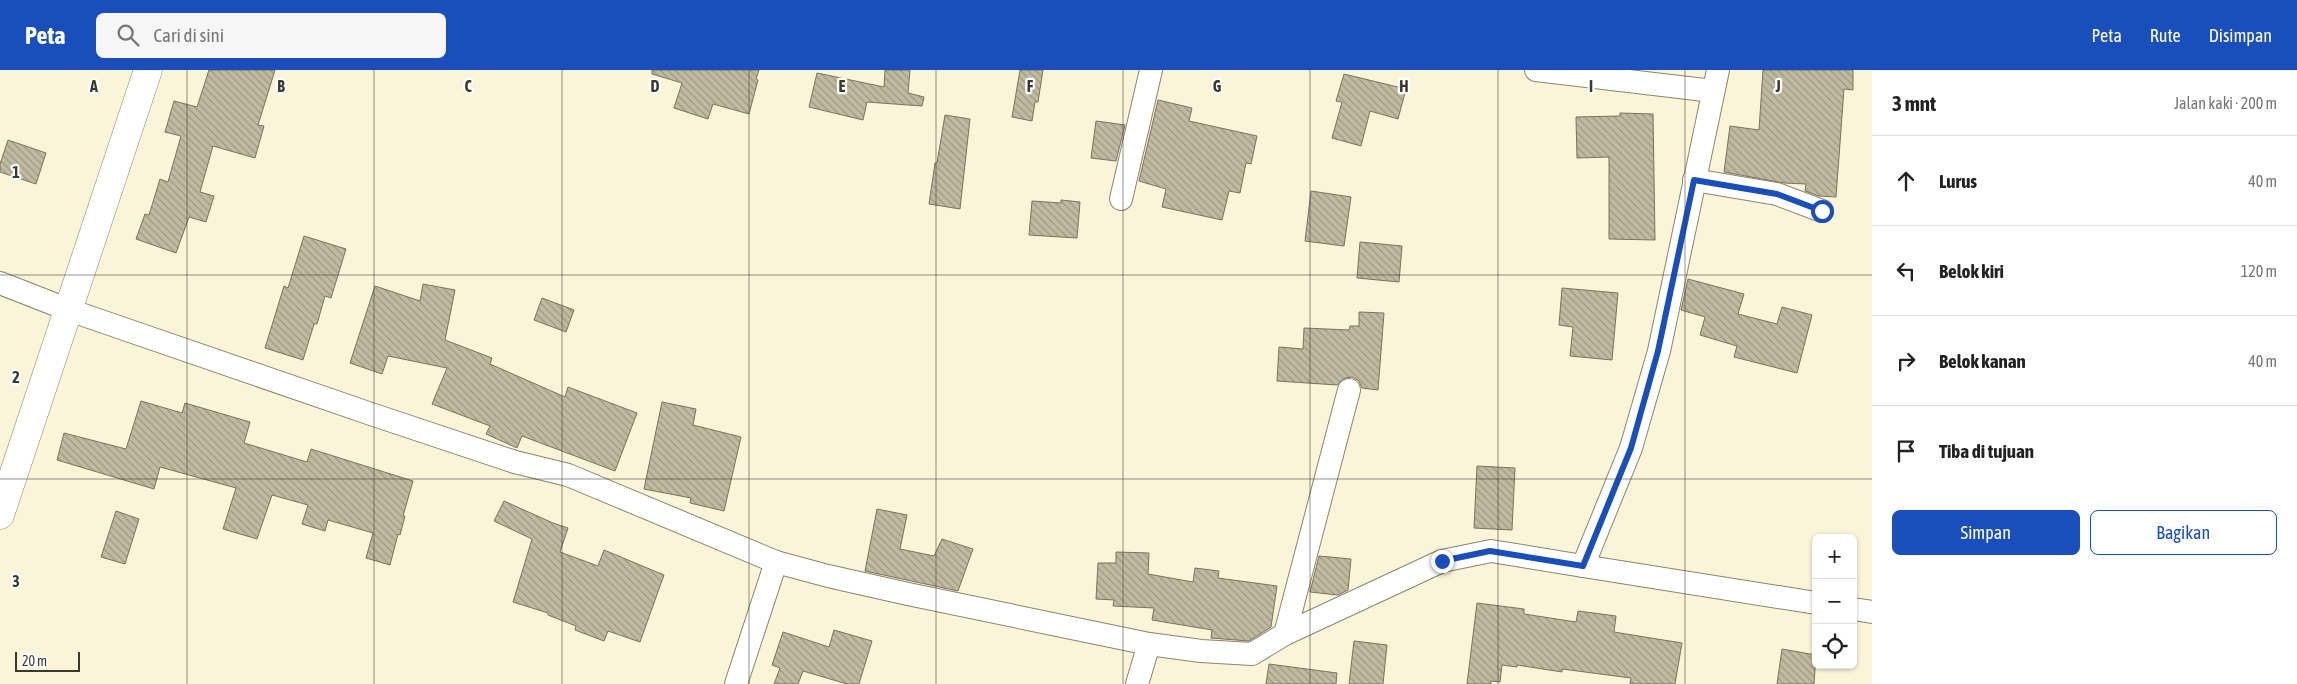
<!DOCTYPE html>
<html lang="id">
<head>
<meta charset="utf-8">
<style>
  :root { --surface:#fff; --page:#f6f6f6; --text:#222; --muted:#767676; --line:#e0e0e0; --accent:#1a4fbb }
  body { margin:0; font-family:"Asap Condensed",sans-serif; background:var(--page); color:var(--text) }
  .controls { position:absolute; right:15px; bottom:15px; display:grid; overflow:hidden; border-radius:8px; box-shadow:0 1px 4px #0004 }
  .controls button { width:45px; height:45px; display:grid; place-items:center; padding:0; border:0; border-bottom:1px solid var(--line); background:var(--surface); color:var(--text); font:25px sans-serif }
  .scale { position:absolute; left:15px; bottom:12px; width:65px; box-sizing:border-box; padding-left:5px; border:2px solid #3b392e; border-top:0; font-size:14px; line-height:18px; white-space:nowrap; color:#3b392e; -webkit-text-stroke:4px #fff; paint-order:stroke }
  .stop { position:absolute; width:15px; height:15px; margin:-11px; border:4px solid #1a4fbb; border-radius:50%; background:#fff }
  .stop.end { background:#1a4fbb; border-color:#fff; box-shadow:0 1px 5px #0008 }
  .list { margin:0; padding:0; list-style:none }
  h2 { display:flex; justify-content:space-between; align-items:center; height:65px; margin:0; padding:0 20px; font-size:21px }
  h2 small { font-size:16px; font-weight:400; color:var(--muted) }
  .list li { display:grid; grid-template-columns:32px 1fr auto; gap:15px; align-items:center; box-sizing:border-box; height:90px; padding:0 20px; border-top:1px solid var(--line) }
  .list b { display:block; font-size:19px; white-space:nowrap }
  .list em { font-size:16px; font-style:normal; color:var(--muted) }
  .actions { display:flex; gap:10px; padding:15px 20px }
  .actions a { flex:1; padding:11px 0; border:1px solid var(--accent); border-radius:8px; text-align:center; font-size:18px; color:var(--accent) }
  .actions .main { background:var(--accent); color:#fff }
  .icon { flex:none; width:28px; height:28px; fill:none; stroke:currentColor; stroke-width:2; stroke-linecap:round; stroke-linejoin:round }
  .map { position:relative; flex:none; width:1872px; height:614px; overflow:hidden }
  header { display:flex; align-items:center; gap:30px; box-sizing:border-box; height:70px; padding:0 25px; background:var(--accent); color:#fff }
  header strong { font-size:24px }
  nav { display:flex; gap:28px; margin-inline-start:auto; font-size:18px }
  .search { width:350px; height:45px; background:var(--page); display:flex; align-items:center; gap:12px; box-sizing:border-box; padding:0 18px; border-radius:8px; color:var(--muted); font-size:19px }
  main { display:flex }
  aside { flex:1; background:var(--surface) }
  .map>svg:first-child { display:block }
  .building { fill:url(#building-back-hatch); stroke:#78735b }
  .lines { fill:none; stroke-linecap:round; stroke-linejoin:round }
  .street-casing { stroke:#8a856c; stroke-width:24 }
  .secondary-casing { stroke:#8a856c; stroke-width:29 }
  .street { stroke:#fff; stroke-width:22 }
  .secondary { stroke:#fff; stroke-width:28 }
  .route { stroke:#1a4fbb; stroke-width:6 }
  .grid { fill:none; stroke:#3b392e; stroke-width:1; stroke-opacity:0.55 }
  .grid-label { font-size:16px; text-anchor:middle; font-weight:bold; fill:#3b392e; stroke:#fff; stroke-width:4.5; stroke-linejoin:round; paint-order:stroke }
</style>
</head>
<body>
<header>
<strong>Peta</strong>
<div class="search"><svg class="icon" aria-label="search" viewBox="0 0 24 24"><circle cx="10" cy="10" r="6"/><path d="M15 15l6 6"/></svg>Cari di sini</div>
<nav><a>Peta</a><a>Rute</a><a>Disimpan</a></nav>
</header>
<main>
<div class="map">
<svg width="1872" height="614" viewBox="0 0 1872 614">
  <defs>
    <pattern id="building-back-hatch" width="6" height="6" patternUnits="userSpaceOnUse" patternTransform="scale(1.25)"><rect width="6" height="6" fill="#c0baa0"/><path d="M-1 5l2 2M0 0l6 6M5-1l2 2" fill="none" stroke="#9d9883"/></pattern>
  </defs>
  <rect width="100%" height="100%" fill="#faf4d9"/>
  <!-- building -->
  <g class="building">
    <path d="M 209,0 L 275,0 L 258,55 L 264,56 L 255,88 L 213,76 L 200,122 L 214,126 L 206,152 L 189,147 L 176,183 L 136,169 L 145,144 L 149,145 L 160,109 L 168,112 L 181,66 L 165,62 L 174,31 L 197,37 Z"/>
    <path d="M 652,0 L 759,0 L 756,9 L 758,10 L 749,44 L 713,34 L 708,49 L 674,38 L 682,13 L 652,4 Z"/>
    <path d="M 885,0 L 910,0 L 908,23 L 924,27 L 922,36 L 867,32 L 863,50 L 809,37 L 817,3 L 884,17 Z"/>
    <path d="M 1020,0 L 1043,0 L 1038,32 L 1035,32 L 1032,51 L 1012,47 Z"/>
    <path d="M 1763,0 L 1853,0 L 1853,20 L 1844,19 L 1836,127 L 1819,126 L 1805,121 L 1806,114 L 1784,113 L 1724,102 L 1730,56 L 1759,60 Z"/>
    <path d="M 1344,4 L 1406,19 L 1398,49 L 1370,41 L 1361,76 L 1332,68 L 1342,32 L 1336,31 Z"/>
    <path d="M 1158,30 L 1192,38 L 1189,51 L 1257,66 L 1251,94 L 1246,93 L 1240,123 L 1229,121 L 1222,150 L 1162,137 L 1166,119 L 1139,111 Z"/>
    <path d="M 1620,43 L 1653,44 L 1655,170 L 1609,169 L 1609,87 L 1577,88 L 1576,47 L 1620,46 Z"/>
    <path d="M 945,45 L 970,49 L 960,139 L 929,134 L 935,93 L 937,93 Z"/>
    <path d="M 1096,51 L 1125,55 L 1116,91 L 1091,88 Z"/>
    <path d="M 8,70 L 46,83 L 36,114 L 0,102 L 0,94 Z"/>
    <path d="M 1311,121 L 1351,127 L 1344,176 L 1305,171 Z"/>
    <path d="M 1061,130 L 1080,132 L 1077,168 L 1029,165 L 1032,131 L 1061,133 Z"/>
    <path d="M 304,166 L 346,179 L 331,228 L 325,226 L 317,254 L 314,254 L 303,290 L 265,278 L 284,216 L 288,218 Z"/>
    <path d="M 1360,172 L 1402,176 L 1399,212 L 1357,208 Z"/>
    <path d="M 1688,209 L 1744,224 L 1738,244 L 1777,254 L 1782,237 L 1812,245 L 1797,303 L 1734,287 L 1737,276 L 1700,265 L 1705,247 L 1681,240 Z"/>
    <path d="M 423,214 L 455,220 L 445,270 L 492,288 L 490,294 L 565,327 L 568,317 L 637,343 L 615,401 L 522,366 L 517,378 L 486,364 L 490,356 L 432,334 L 447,298 L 388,286 L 382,304 L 350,293 L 375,216 L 420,231 Z"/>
    <path d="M 1562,218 L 1618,223 L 1612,290 L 1570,286 L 1573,257 L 1559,255 Z"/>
    <path d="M 542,228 L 574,240 L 566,262 L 534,250 Z"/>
    <path d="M 1359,242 L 1384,243 L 1378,320 L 1362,318 L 1359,311 L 1352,307 L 1345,308 L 1337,315 L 1277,311 L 1279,277 L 1303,279 L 1304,258 L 1349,260 L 1350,256 L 1359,256 Z"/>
    <path d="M 141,331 L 182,343 L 185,333 L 250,352 L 244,373 L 307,392 L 311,379 L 413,411 L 403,446 L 405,446 L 400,465 L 398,464 L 390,495 L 366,488 L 373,463 L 328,450 L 325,461 L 302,454 L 308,435 L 272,425 L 257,469 L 223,459 L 236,418 L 160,397 L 154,419 L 57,390 L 64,363 L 126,379 Z"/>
    <path d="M 662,332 L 696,339 L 693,355 L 741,367 L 724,441 L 690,433 L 691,428 L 644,419 Z"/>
    <path d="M 1477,396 L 1515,398 L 1512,460 L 1474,458 Z"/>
    <path d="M 504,431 L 553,453 L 568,458 L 560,482 L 598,496 L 604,480 L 664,505 L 640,572 L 608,561 L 604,571 L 575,560 L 576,556 L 548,545 L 548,543 L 513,532 L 532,469 L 494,451 Z"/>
    <path d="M 877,439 L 907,445 L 900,479 L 934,486 L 942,469 L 973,479 L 958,521 L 865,501 Z"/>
    <path d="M 116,441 L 139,449 L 125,494 L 101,487 Z"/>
    <path d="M 1116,482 L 1149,483 L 1148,504 L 1193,512 L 1195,498 L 1219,501 L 1218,508 L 1277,516 L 1271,557 L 1249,571 L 1211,568 L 1212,560 L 1152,550 L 1154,538 L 1113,536 L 1114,530 L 1096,529 L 1098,493 L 1116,493 Z"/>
    <path d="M 1319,486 L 1351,489 L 1348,520 L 1338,525 L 1310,522 Z"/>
    <path d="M 1477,533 L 1524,539 L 1524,544 L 1576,552 L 1578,541 L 1616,546 L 1614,562 L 1682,573 L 1675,614 L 1630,614 L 1631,608 L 1562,599 L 1562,602 L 1517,595 L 1517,597 L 1502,595 L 1500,612 L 1491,611 L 1491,614 L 1467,614 Z"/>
    <path d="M 834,560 L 872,571 L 859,614 L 847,614 L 803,601 L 798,614 L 774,614 L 780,598 L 772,595 L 783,562 L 829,577 Z"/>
    <path d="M 1354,571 L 1387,575 L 1383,614 L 1349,614 Z"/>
    <path d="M 1782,579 L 1816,585 L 1814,614 L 1777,614 Z"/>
    <path d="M 1269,594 L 1337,603 L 1336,614 L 1266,614 Z"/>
  </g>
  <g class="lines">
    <defs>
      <g id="street">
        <path d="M 1536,0 L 1713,21"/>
        <path d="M 1694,110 L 1777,124 L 1822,141"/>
        <path d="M 1121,129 L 1151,0"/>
        <path d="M 0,213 L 69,240 L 371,344 L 515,392 L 568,405 L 776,492 L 828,506 L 908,524 L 1149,574 L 1201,581 L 1252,584 L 1285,564 L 1442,491 L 1491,481 L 1583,496 L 1631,378 L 1659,281 L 1718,0"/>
        <path d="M 1583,496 L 1816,533"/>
        <path d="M 1853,539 L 1872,542"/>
        <path d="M 1285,564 L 1349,320"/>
        <path d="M 736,614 L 776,492"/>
        <path d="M 1137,614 L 1149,574"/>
      </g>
      <path id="secondary" d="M 0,445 L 148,0"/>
    </defs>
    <!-- street casing -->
    <use href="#street" class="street-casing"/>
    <!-- secondary casing -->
    <use href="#secondary" class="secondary-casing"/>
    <!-- street -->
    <use href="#street" class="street"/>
    <!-- secondary -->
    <use href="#secondary" class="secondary"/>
  </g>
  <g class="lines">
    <!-- route -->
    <path class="route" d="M 1442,491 L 1490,481 L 1583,496 L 1631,378 L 1658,281 L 1694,110 L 1777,124 L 1822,141"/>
  </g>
  <!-- grid -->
  <path class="grid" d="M 187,0 L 187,614M 374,0 L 374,614M 562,0 L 562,614M 749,0 L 749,614M 936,0 L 936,614M 1123,0 L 1123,614M 1310,0 L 1310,614M 1498,0 L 1498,614M 1685,0 L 1685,614M 0,205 L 1872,205M 0,409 L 1872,409"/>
  <g class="grid-label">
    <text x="94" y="22">A</text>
    <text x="281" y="22">B</text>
    <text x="468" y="22">C</text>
    <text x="655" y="22">D</text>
    <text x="842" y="22">E</text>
    <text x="1030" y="22">F</text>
    <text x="1217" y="22">G</text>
    <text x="1404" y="22">H</text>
    <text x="1591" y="22">I</text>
    <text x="1778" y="22">J</text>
    <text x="16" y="108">1</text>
    <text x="16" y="313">2</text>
    <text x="16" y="517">3</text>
  </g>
</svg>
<div class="controls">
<button>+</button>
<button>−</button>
<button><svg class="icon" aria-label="locate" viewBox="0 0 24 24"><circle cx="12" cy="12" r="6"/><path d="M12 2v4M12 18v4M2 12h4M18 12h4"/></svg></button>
</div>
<div class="scale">20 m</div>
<div class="stop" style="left:1822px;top:141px"></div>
<div class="stop end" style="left:1442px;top:491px"></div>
</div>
<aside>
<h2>3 mnt<small>Jalan kaki · 200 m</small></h2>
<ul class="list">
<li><svg class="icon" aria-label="ahead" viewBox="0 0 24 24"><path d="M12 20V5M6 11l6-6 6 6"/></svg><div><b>Lurus</b></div><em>40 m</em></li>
<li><svg class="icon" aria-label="left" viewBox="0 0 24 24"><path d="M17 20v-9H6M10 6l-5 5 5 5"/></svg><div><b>Belok kiri</b></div><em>120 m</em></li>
<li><svg class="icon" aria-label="right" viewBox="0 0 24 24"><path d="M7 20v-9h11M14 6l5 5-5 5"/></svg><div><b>Belok kanan</b></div><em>40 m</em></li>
<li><svg class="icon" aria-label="arrive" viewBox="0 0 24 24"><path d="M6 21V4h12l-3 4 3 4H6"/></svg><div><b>Tiba di tujuan</b></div></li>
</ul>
<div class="actions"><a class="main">Simpan</a><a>Bagikan</a></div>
</aside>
</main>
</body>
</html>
